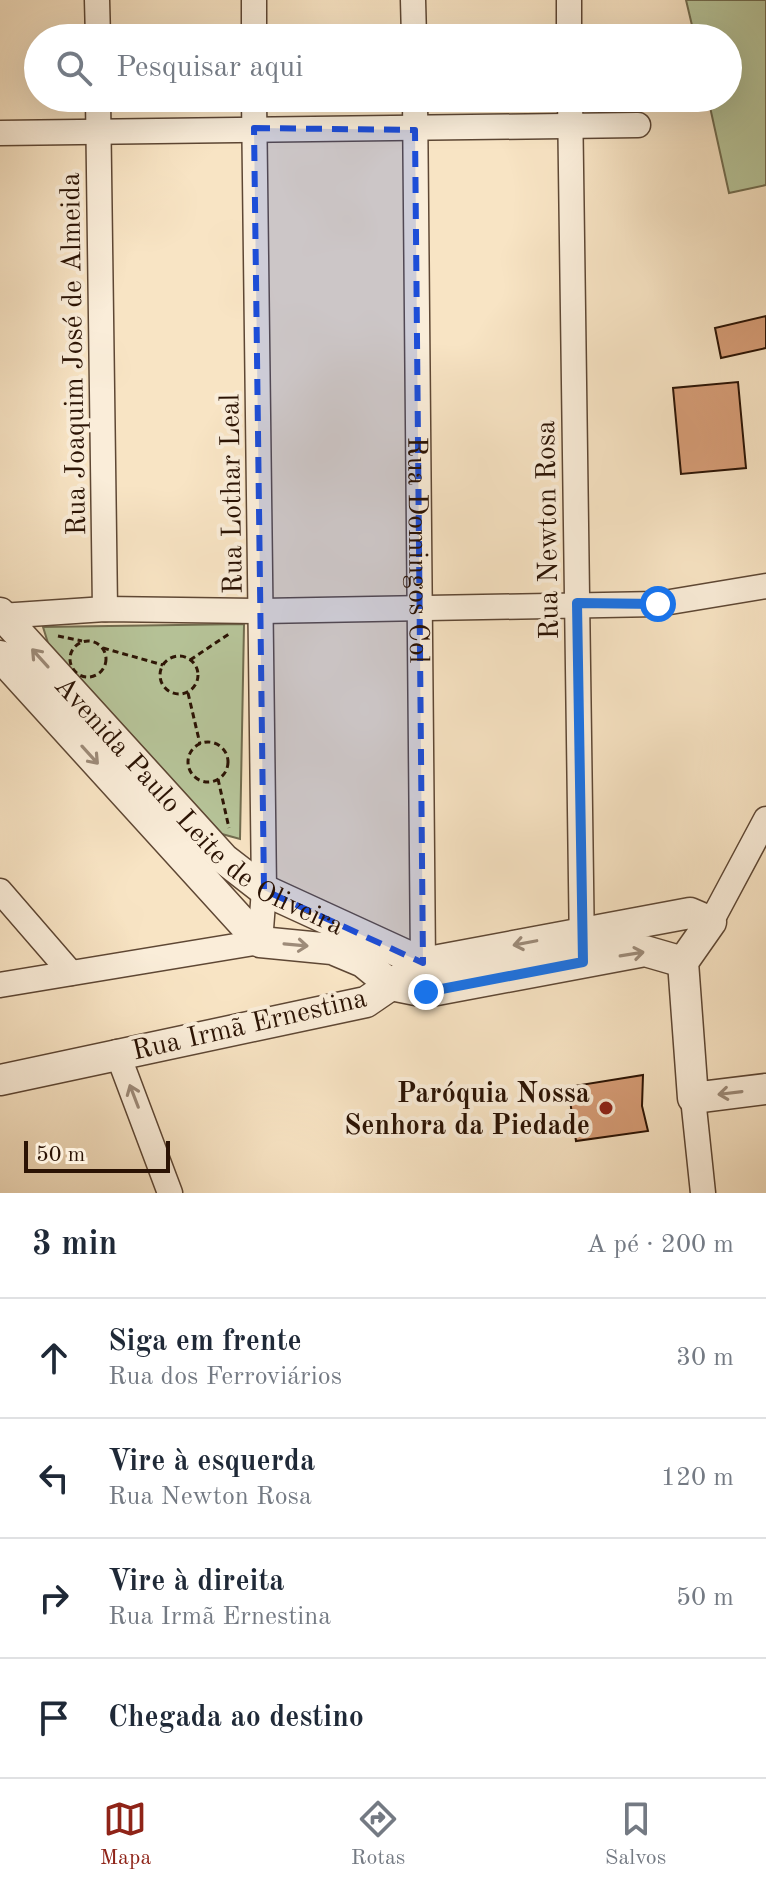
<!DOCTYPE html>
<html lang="pt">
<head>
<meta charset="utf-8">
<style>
  :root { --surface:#fff; --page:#f6f6f7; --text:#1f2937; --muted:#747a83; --line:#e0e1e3; --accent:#8f2418 }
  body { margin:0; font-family:"Old Standard TT",serif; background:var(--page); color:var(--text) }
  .scale { position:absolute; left:24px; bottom:20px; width:146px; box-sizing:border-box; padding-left:8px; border:4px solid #2b1304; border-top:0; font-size:22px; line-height:28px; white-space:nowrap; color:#2b1304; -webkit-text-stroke:6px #faedd9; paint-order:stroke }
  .stop { position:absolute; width:24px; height:24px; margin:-18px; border:6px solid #1a73e8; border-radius:50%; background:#fff }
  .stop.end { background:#1a73e8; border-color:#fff; box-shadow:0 2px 8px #0008 }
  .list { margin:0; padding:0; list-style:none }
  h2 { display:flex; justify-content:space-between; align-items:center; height:104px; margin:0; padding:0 32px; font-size:34px }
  h2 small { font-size:26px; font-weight:400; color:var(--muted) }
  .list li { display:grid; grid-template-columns:52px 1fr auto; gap:24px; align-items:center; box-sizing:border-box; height:120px; padding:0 32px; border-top:2px solid var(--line) }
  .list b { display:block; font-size:30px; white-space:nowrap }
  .list p { margin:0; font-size:26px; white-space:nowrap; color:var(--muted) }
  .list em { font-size:26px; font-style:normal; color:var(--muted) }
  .icon { flex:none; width:44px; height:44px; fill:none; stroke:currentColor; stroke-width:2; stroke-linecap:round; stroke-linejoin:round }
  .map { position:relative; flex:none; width:766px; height:1193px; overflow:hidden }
  .search { position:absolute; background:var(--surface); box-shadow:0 8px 32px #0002; left:24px; right:24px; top:24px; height:88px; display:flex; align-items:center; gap:20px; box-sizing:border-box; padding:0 28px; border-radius:44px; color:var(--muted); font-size:30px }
  .sheet { height:584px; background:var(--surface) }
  nav { display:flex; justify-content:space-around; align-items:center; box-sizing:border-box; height:112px; border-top:2px solid var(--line); background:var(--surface); font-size:22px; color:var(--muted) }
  nav a { display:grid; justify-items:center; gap:4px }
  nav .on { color:var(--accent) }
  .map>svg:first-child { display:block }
  .green { fill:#b7c59a; stroke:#716c4f; stroke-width:2 }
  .building { fill:#d79d77; stroke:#2b1304; stroke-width:2 }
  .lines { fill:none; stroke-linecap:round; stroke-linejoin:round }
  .minor-casing { stroke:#5e4734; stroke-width:27 }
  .tertiary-casing { stroke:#5e4734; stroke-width:33 }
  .path { stroke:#2b1304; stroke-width:3; stroke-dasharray:6 4; stroke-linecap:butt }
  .minor { stroke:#faedd9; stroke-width:24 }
  .tertiary { stroke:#faedd9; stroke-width:30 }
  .oneway { stroke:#9d8b79 }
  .route { stroke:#1a73e8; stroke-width:10 }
  .marked { fill:#1d4ed8; fill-opacity:0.2; stroke:#1d4ed8; stroke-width:6; stroke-dasharray:16 10; stroke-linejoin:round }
  .poi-dot { fill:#8f2418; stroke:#faedd9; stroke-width:3 }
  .labels { text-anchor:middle; stroke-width:8; stroke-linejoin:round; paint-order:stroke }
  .street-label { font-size:28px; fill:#2b1304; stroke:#faedd9 }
  .poi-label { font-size:28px; font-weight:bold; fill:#2b1304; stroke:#faedd9; text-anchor:end }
</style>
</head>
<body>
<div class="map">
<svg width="766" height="1193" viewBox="0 0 766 1193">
  <rect width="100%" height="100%" fill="#f8e4c4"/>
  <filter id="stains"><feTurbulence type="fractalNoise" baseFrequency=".0025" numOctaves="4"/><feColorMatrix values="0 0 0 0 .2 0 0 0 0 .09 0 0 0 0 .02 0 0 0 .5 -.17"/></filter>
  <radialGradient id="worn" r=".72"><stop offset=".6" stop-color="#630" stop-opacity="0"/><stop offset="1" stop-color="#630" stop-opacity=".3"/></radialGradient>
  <!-- green -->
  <g class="green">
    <path d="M 686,0 L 766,0 L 766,185 L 729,193 L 708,98 L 728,98 L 728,38 L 695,38 Z"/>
    <path d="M 244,624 L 244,625 L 240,839 L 222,834 L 48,643 L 43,627 Z"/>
  </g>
  <!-- building -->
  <g class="building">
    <path d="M 766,316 L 766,348 L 721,358 L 715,328 Z"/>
    <path d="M 738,382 L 746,468 L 681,474 L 673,388 Z"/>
    <path d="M 643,1075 L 642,1106 L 648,1131 L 576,1141 L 568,1087 Z"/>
  </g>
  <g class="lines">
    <defs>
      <g id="minor">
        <path d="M 97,0 L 98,38"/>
        <path d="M 413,0 L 414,38"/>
        <path d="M 569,0 L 569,38"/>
        <path d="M 254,38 L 254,0"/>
        <path d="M 98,98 L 105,609"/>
        <path id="s1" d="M 415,98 L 423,963"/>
        <path d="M 570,98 L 582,952"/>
        <path d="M 0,133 L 638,125"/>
        <path d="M 0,616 L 105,609 L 262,611 L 658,604 L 766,586"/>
        <path d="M 0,891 L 71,973"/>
        <path d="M 711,922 L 766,819"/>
        <path d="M 0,985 L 260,942 L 264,890 L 254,98"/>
        <path d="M 117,1052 L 170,1193"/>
        <path d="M 693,1098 L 703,1193"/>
      </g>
      <g id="tertiary">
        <path id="s2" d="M 0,613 L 224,859 L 264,890 L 423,963"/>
        <path d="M 0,656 L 260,942 L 332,949 L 363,962 L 391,985 L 426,992 L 645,951 L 683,962"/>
        <path d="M 0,1080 L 366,1002 L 423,963 L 690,913 L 711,922 L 683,962 L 693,1098 L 766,1089"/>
      </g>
    </defs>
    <!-- minor casing -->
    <use href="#minor" class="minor-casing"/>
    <!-- tertiary casing -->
    <use href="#tertiary" class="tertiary-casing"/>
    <!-- path -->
    <g class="path">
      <path d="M 58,636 L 82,641"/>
      <circle cx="88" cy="659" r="18"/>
      <path d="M 103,648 L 163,665"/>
      <circle cx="179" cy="675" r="19"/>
      <path d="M 190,660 L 229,634"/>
      <path d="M 188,693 L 200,744"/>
      <circle cx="208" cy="762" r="20"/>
      <path d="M 218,779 L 229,828"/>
    </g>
    <!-- minor -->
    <use href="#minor" class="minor"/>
    <!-- tertiary -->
    <use href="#tertiary" class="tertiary"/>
  </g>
  <!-- one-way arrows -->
  <defs><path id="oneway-shaft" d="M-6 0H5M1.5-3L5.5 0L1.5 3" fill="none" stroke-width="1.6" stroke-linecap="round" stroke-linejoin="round" transform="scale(2)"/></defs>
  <g class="oneway">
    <use href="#oneway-shaft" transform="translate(40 658) rotate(-132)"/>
    <use href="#oneway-shaft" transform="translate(90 755) rotate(48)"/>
    <use href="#oneway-shaft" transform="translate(525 943) rotate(169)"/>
    <use href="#oneway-shaft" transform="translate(296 945) rotate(5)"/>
    <use href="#oneway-shaft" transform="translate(632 954) rotate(-9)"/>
    <use href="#oneway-shaft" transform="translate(730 1093) rotate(173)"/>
    <use href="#oneway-shaft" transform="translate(134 1096) rotate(-111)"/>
  </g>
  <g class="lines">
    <!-- route -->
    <path class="route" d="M 426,992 L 583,962 L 577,603 L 658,604"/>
  </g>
  <!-- marked area -->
  <path class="marked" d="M 254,128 L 415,130 L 423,963 L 264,890 Z"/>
  <!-- markers -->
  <circle class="poi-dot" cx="606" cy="1108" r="8"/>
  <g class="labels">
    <!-- street labels -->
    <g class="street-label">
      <text transform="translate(72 354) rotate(-91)" y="10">Rua Joaquim José de Almeida</text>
      <text transform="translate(230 494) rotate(-91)" y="10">Rua Lothar Leal</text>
      <text transform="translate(546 530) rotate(-91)" y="10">Rua Newton Rosa</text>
      <text dy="10" stroke="none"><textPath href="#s1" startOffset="452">Rua Domingos Col</textPath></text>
      <text dy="10" stroke="none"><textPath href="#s2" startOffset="280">Avenida Paulo Leite de Oliveira</textPath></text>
      <text transform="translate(249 1023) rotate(-13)" y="10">Rua Irmã Ernestina</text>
    </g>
    <!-- poi labels -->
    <g class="poi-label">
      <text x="590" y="1102">Paróquia Nossa<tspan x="590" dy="32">Senhora da Piedade</tspan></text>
    </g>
  </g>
  <rect width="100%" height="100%" filter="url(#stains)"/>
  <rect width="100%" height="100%" fill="url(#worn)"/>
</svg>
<div class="scale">50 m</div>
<div class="stop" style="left:658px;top:604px"></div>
<div class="stop end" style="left:426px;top:992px"></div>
<div class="search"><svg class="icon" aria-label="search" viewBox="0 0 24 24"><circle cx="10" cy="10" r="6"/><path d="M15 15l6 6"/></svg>Pesquisar aqui</div>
</div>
<section class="sheet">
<h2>3 min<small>A pé · 200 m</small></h2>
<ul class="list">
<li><svg class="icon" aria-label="ahead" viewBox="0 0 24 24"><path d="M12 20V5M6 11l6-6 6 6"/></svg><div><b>Siga em frente</b><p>Rua dos Ferroviários</p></div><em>30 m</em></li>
<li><svg class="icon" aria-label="left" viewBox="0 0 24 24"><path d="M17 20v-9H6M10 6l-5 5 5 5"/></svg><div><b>Vire à esquerda</b><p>Rua Newton Rosa</p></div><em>120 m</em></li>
<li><svg class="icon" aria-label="right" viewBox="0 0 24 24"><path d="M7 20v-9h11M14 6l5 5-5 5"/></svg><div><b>Vire à direita</b><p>Rua Irmã Ernestina</p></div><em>50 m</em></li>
<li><svg class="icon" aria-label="arrive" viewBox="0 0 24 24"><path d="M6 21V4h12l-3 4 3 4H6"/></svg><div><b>Chegada ao destino</b></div></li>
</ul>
</section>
<nav>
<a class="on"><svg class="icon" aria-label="map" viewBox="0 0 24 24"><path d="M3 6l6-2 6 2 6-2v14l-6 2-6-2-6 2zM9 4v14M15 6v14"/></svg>Mapa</a>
<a><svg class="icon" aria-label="directions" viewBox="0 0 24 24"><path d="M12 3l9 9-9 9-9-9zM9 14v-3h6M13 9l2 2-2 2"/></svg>Rotas</a>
<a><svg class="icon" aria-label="saved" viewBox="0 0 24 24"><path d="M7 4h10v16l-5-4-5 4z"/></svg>Salvos</a>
</nav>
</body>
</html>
